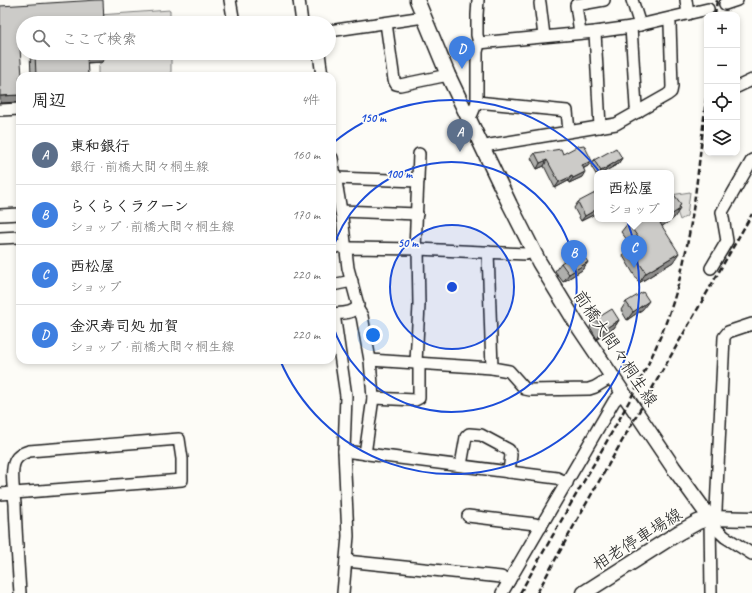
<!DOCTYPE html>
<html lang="ja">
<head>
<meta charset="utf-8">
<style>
  :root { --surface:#fff; --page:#f6f6f6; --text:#222; --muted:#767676; --line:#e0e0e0; --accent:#1a73e8 }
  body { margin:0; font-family:Caveat,"Klee One",sans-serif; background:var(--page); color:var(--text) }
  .controls { position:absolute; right:12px; top:12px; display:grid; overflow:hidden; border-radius:8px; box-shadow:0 2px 6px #0003 }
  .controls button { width:36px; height:36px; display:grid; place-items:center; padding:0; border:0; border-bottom:1px solid var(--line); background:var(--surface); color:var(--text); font:20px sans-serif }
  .you { position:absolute; left:373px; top:335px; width:14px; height:14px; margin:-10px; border:3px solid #fff; border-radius:50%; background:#1a73e8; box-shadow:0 0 0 6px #1a73e833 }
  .badge { display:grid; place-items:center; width:26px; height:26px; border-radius:50%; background:var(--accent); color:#fff; font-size:13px; font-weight:700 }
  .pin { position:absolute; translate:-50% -33px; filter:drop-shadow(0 1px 2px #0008) }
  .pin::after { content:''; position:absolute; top:21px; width:14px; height:12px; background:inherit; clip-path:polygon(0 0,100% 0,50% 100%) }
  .popup { position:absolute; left:594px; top:170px; width:80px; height:52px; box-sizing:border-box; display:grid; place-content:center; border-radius:8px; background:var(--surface); filter:drop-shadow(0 1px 3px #0005); font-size:13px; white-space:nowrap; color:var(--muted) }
  .popup b { font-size:15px; color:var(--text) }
  .popup::after { content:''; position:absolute; left:50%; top:100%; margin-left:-8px; border:8px solid transparent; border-top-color:var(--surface) }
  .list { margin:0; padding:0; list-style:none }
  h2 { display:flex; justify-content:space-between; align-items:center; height:52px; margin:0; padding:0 16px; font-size:17px }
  h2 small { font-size:13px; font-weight:400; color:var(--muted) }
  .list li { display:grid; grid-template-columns:26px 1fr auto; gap:12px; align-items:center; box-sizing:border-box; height:60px; padding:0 16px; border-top:1px solid var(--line) }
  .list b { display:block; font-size:15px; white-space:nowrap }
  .list p { margin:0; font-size:13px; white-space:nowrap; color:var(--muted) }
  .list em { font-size:13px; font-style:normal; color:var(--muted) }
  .icon { flex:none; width:22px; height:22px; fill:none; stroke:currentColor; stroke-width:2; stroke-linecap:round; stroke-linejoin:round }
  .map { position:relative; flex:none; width:752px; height:593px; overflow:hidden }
  .search { position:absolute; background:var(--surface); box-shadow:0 2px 6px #0003; left:16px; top:16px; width:320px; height:44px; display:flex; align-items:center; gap:10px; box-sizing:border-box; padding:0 14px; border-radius:22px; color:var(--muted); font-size:15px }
  .panel { position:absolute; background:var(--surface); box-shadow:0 2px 6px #0003; left:16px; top:72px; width:320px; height:292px; border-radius:12px }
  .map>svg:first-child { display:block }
  .green { fill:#e0dfdb; stroke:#7e7e7c }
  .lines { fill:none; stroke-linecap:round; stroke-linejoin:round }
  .minor-casing { stroke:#1c1c1c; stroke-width:14 }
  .major-casing { stroke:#1c1c1c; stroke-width:17 }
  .minor { stroke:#fdfcf7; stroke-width:11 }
  .major { stroke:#fdfcf7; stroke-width:14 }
  .rail { stroke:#1c1c1c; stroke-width:2.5; stroke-dasharray:6 3; stroke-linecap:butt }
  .wall { fill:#afafac; stroke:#1c1c1c }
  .shaded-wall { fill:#8f8e8c; stroke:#1c1c1c }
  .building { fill:#cccbc8; stroke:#1c1c1c }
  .ring { fill:none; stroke:#1d4ed8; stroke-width:2 }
  .labels { text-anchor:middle; stroke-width:3.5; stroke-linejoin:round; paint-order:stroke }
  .street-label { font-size:17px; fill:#1c1c1c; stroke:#fdfcf7 }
  .centre { fill:#1d4ed8; stroke:#fdfcf7; stroke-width:2 }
  .ring-label { font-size:12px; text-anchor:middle; font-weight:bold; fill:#1d4ed8; stroke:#fdfcf7; stroke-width:3.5; stroke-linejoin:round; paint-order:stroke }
</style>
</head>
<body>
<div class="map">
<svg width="752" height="593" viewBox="0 0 752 593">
  <rect width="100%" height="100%" fill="#fdfcf7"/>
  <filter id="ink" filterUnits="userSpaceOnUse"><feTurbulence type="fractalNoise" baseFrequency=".025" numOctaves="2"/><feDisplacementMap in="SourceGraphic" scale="8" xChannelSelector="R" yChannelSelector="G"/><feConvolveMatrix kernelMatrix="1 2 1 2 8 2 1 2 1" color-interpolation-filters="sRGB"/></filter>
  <g filter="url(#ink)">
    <!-- green -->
    <g class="green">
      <path d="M 170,10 L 170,23 L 99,23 L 99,15 Z"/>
      <path d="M 101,53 L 171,53 L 171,76 L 98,76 L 98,65 L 102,62 Z"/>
      <path d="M 690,192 L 687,216 L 680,220 L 671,195 Z"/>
    </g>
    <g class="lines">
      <defs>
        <g id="minor">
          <path d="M 230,0 L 234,23"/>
          <path d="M 299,0 L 302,23"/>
          <path d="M 632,0 L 640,25"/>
          <path d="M 686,0 L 688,14"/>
          <path d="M 540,3 L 544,36"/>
          <path d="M 725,4 L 737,0"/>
          <path d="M 386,23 L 394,80 L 396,84 L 400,85 L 448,75"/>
          <path d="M 631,27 L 636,107 L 638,112"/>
          <path d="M 329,31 L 424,17"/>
          <path d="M 595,32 L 600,127"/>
          <path d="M 580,33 L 576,5 L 604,0"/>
          <path d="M 479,43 L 595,32 L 631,27 L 708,9"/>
          <path d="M 319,53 L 322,76"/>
          <path d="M 737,87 L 752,80"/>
          <path d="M 477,102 L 567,111 L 569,131"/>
          <path d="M 0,110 L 20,109"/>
          <path d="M 468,116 L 472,114 L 477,102 L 477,52 L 479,43 L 477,35 L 477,15 L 478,0"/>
          <path d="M 482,147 L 490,145 L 616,124 L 667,95 L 671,92 L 672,87 L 670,24 L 668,19"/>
          <path d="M 332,158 L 342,217 L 348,268 L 358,305 C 355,314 341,313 332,314"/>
          <path d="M 336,178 L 418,181"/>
          <path d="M 341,211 L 417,214"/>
          <path d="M 0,215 L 20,214"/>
          <path d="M 0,238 L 20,237"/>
          <path d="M 332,248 L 345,245"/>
          <path d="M 345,249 L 351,248 L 418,249 L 526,254 L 533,251"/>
          <path d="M 415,249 L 419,154"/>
          <path d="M 488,252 L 492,368"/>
          <path d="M 711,268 L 727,241 L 722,212 L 752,160"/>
          <path d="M 332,285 L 352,281"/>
          <path d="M 357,308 L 362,316 L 370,360 L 373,398 L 365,454"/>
          <path d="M 334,314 L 346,396 L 344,451 L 348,536 L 343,593"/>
          <path d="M 370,360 L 492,368 L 509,371 L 525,389 L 530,390 L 589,389 L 595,387 L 613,376"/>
          <path d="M 416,362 L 419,305 L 418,249"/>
          <path d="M 373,398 L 415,400 L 419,398 L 419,363"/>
          <path d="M 344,451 L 557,478 L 567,483"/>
          <path d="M 461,465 L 466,437 L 469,434 L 481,435 L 509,450 L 511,455 L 509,472"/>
          <path d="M 0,494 L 14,493 L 182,480 L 182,459 L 179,439 L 29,451 C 23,453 18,455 15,461 C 10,471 14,493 15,504 C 16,534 18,563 20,593"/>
          <path d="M 468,516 L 535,524 L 541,527"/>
          <path d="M 711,524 L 725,537 L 752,554"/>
          <path d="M 346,561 L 501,577 L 509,581"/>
          <path d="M 502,593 L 614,401 L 623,392"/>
          <path d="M 711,593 L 710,518 L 716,510 L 724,337 L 728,332 L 752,324"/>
        </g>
        <g id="major">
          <path d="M 417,0 L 448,75 L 510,205 L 539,262 L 578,326 L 673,467 L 710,518 L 752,519"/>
          <path d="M 584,593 L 678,533 L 698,522 L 710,518"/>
        </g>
      </defs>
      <!-- minor casing -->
      <use href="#minor" class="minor-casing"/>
      <!-- major casing -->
      <use href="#major" class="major-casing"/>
      <!-- minor -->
      <use href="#minor" class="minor"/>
      <!-- major -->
      <use href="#major" class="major"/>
      <!-- rail -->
      <g class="rail">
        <path d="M 715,15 L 717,0"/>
        <path d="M 520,593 C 545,549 570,505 595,462 C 625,409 656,357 674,299 C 694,233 699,159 707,91"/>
        <path d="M 537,593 L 582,511 L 752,214"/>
      </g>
    </g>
    <!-- wall -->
    <g class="wall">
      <path d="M 30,53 L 106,53 L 107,55 L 102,62 L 87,63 L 88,76 L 31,76 Z"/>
      <path d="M 535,153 L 563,154 L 588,166 L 584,168 L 582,177 L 569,183 L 568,181 L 555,188 L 544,166 L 537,169 L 531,158 Z"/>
      <path d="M 622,158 L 618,164 L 602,173 L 597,173 L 597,176 L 591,166 L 594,160 Z"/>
      <path d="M 578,202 L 597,213 L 581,221 L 574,208 Z"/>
      <path d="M 679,207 L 674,218 L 662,226 L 673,262 L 639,283 L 623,256 L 629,247 L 631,245 L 621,232 L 628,223 Z"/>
      <path d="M 588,262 L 582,270 L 563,282 L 555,271 L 561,263 Z"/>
      <path d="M 626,302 L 643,309 L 627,320 L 621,310 Z"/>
      <path d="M 596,319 L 619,320 L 614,328 L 597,339 L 590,327 Z"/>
    </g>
    <!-- shaded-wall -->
    <g class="shaded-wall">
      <path d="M 19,34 L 23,34 L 23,41 L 15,41 Z"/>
      <path d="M 107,55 L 102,62 L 82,63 L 87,56 Z"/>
      <path d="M 20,95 L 20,100 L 19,102 L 0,103 L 0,96 Z"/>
      <path d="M 622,158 L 618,164 L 602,173 L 599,173 L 601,171 Z"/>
      <path d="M 547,160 L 544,166 L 537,169 L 540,163 Z"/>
      <path d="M 592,161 L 588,166 L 578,171 L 582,165 Z"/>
      <path d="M 585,172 L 582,177 L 569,183 L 573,178 Z"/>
      <path d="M 572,176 L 568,181 L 555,188 L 559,182 Z"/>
      <path d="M 681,204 L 676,212 L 680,209 L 674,218 L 654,232 L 660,223 L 666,219 L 671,219 L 671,215 Z"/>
      <path d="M 597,209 L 597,213 L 581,221 L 585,216 Z"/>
      <path d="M 679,253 L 673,262 L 639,283 L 646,273 Z"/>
      <path d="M 588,262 L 582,270 L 563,282 L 569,274 Z"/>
      <path d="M 649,301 L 643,309 L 627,320 L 633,312 Z"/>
      <path d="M 619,320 L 614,328 L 597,339 L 603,330 Z"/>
    </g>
    <!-- building -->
    <g class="building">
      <path d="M 98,0 L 103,0 L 104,23 L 23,23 L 23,34 L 19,34 L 22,76 L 20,76 L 20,95 L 0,96 L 0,6 Z"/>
      <path d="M 35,53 L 106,53 L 107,55 L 87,56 L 88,76 L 36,76 Z"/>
      <path d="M 584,145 L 592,161 L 582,165 L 585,172 L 573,178 L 572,176 L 559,182 L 547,160 L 540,163 L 535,153 L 561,149 L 563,154 L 578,146 Z"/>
      <path d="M 616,148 L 622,158 L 601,171 L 594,160 Z"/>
      <path d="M 597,192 L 597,209 L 585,216 L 578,202 Z"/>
      <path d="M 671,192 L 672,192 L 681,204 L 679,207 L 680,209 L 671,215 Z"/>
      <path d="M 633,219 L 666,219 L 660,223 L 679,253 L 646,273 L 629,247 L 640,240 L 628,223 Z"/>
      <path d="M 580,251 L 588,262 L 569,274 L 561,263 Z"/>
      <path d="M 643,292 L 649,301 L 633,312 L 626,302 Z"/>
      <path d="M 612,309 L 619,320 L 603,330 L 596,319 Z"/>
    </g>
  </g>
  <!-- distance rings -->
  <circle cx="452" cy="287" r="62" fill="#1d4ed8" fill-opacity=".12"/>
  <g class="ring">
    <circle cx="452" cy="287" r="62"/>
    <path d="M332 251A125 125 0 1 1 332 323"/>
    <path d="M333 143A187 187 0 1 1 280 360"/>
  </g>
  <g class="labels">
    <!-- street labels -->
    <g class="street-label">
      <text transform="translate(616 348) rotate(56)" y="6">前橋大間々桐生線</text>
      <text transform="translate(637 539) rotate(-32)" y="6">相老停車場線</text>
    </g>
  </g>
  <circle cx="452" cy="287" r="6" class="centre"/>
  <g class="ring-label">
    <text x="373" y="122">150 m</text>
    <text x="399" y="178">100 m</text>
    <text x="408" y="247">50 m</text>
  </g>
</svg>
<div class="controls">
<button>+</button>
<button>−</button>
<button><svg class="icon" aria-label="locate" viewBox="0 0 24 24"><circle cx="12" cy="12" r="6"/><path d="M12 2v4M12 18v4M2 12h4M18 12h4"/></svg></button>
<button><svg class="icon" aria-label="layers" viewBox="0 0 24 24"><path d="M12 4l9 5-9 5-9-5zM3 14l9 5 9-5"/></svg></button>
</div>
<div class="you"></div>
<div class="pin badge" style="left:460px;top:152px;background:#5c6f8a">A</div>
<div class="pin badge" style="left:574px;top:273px;background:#3f7fe0">B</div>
<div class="pin badge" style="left:634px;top:268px;background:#3f7fe0">C</div>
<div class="popup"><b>西松屋</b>ショップ</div>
<div class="pin badge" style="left:462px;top:69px;background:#3f7fe0">D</div>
<div class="search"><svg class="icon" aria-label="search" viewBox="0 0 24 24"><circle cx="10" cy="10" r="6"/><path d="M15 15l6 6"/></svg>ここで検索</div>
<section class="panel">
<h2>周辺<small>4件</small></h2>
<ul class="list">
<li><span class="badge" style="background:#5c6f8a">A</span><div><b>東和銀行</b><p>銀行 · 前橋大間々桐生線</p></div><em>160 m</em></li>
<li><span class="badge" style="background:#3f7fe0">B</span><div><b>らくらくラクーン</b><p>ショップ · 前橋大間々桐生線</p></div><em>170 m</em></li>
<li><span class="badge" style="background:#3f7fe0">C</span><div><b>西松屋</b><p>ショップ</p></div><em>220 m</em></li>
<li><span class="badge" style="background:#3f7fe0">D</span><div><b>金沢寿司処 加賀</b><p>ショップ · 前橋大間々桐生線</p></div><em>220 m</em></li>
</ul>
</section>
</div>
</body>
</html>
